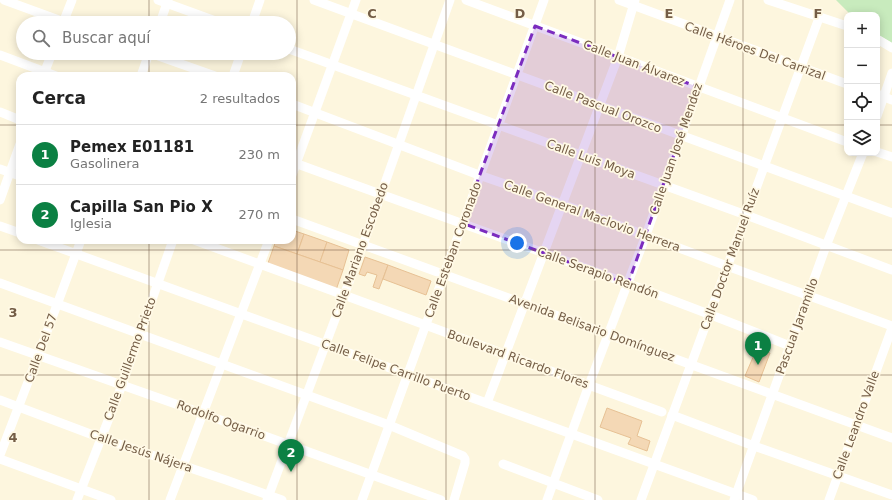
<!DOCTYPE html>
<html lang="es">
<head>
<meta charset="utf-8">
<style>
  :root { --surface:#fff; --page:#f6f6f6; --text:#222; --muted:#767676; --line:#e0e0e0; --accent:#0b8043 }
  body { margin:0; font-family:"DejaVu Sans",sans-serif; background:var(--page); color:var(--text) }
  .controls { position:absolute; right:12px; top:12px; display:grid; overflow:hidden; border-radius:8px; box-shadow:0 2px 10px #0003 }
  .controls button { width:36px; height:36px; display:grid; place-items:center; padding:0; border:0; border-bottom:1px solid var(--line); background:var(--surface); color:var(--text); font:20px sans-serif }
  .you { position:absolute; left:517px; top:243px; width:14px; height:14px; margin:-10px; border:3px solid #fff; border-radius:50%; background:#1a73e8; box-shadow:0 0 0 6px #1a73e833 }
  .badge { display:grid; place-items:center; width:26px; height:26px; border-radius:50%; background:var(--accent); color:#fff; font-size:13px; font-weight:700 }
  .pin { position:absolute; translate:-50% -33px; filter:drop-shadow(0 1px 2px #0008) }
  .pin::after { content:''; position:absolute; top:21px; width:14px; height:12px; background:inherit; clip-path:polygon(0 0,100% 0,50% 100%) }
  .list { margin:0; padding:0; list-style:none }
  h2 { display:flex; justify-content:space-between; align-items:center; height:52px; margin:0; padding:0 16px; font-size:17px }
  h2 small { font-size:13px; font-weight:400; color:var(--muted) }
  .list li { display:grid; grid-template-columns:26px 1fr auto; gap:12px; align-items:center; box-sizing:border-box; height:60px; padding:0 16px; border-top:1px solid var(--line) }
  .list b { display:block; font-size:15px; white-space:nowrap }
  .list p { margin:0; font-size:13px; white-space:nowrap; color:var(--muted) }
  .list em { font-size:13px; font-style:normal; color:var(--muted) }
  .icon { flex:none; width:22px; height:22px; fill:none; stroke:currentColor; stroke-width:2; stroke-linecap:round; stroke-linejoin:round }
  .map { position:relative; flex:none; width:892px; height:500px; overflow:hidden }
  .search { position:absolute; background:var(--surface); box-shadow:0 2px 10px #0003; left:16px; top:16px; width:280px; height:44px; display:flex; align-items:center; gap:10px; box-sizing:border-box; padding:0 14px; border-radius:22px; color:var(--muted); font-size:15px }
  .panel { position:absolute; background:var(--surface); box-shadow:0 2px 10px #0003; left:16px; top:72px; width:280px; height:172px; border-radius:12px }
  .map>svg:first-child { display:block }
  .green { fill:#c8ebbd }
  .building { fill:#f4d8b5; stroke:#e7c194 }
  .lines { fill:none; stroke-linecap:round; stroke-linejoin:round }
  .minor { stroke:#fff; stroke-width:9 }
  .marked { fill:#7b2cbf; fill-opacity:0.2; stroke:#7b2cbf; stroke-width:3; stroke-dasharray:8 5; stroke-linejoin:round }
  .grid { fill:none; stroke:#745d46; stroke-width:1; stroke-opacity:0.55 }
  .labels { text-anchor:middle; stroke-width:3.5; stroke-linejoin:round; paint-order:stroke }
  .street-label { font-size:12px; fill:#745d46; stroke:#fff9e5 }
  .grid-label { font-size:13px; text-anchor:middle; font-weight:bold; fill:#745d46; stroke:#fff9e5; stroke-width:3.5; stroke-linejoin:round; paint-order:stroke }
</style>
</head>
<body>
<div class="map">
<svg width="892" height="500" viewBox="0 0 892 500">
  <rect width="100%" height="100%" fill="#fdf6de"/>
  <!-- green -->
  <path class="green" d="M 836,0 L 892,0 L 892,43 L 877,34 L 877,15 L 851,15 Z"/>
  <!-- building -->
  <g class="building">
    <path d="M 292,230 L 304,234 L 297,254 L 274,246 L 276,240 L 292,240 Z"/>
    <path d="M 304,234 L 327,242 L 320,262 L 297,254 Z"/>
    <path d="M 327,242 L 349,250 L 343,270 L 320,262 Z"/>
    <path d="M 274,246 L 343,270 L 336,290 L 267,266 Z"/>
    <path d="M 365,257 L 388,265 L 379,289 L 373,287 L 377,275 L 367,272 L 365,276 L 359,274 Z"/>
    <path d="M 388,265 L 431,281 L 426,295 L 383,279 Z"/>
    <path d="M 757,348 L 770,353 L 759,382 L 745,376 Z"/>
    <path d="M 607,408 L 642,421 L 637,436 L 650,441 L 647,451 L 628,444 L 631,438 L 600,427 Z"/>
  </g>
  <g class="lines">
    <!-- minor -->
    <g class="minor">
      <path d="M 4,0 L 67,23"/>
      <path d="M 158,0 L 221,23"/>
      <path d="M 314,0 L 892,213"/>
      <path d="M 466,0 L 847,142"/>
      <path d="M 619,0 L 847,84"/>
      <path d="M 768,0 L 847,26"/>
      <path d="M 63,23 L 72,0"/>
      <path d="M 160,23 L 168,0"/>
      <path d="M 252,23 L 260,0"/>
      <path d="M 877,39 L 892,48"/>
      <path d="M 289,49 L 746,215 L 892,270"/>
      <path d="M 150,53 L 215,76"/>
      <path d="M 0,55 L 56,76"/>
      <path d="M 43,76 L 52,53"/>
      <path d="M 141,76 L 149,53"/>
      <path d="M 233,76 L 241,53"/>
      <path d="M 877,94 L 892,100"/>
      <path d="M 292,104 L 479,175 L 562,204 L 727,266 L 892,326"/>
      <path d="M 0,112 L 20,120"/>
      <path d="M 877,116 L 892,73"/>
      <path d="M 877,152 L 892,157"/>
      <path d="M 292,162 C 458,223 626,280 790,346"/>
      <path d="M 0,169 L 20,176"/>
      <path d="M 292,175 L 356,0"/>
      <path d="M 0,200 L 20,144"/>
      <path d="M 292,219 L 892,438"/>
      <path d="M 0,226 L 20,233"/>
      <path d="M 38,240 L 753,500"/>
      <path d="M 194,240 L 662,412"/>
      <path d="M 0,283 L 389,425 L 463,456 L 465,459 L 465,463 L 454,500"/>
      <path d="M 0,342 L 204,414 L 441,500"/>
      <path d="M 0,400 L 101,438 L 226,480 L 282,500"/>
      <path d="M 487,403 L 618,57 L 635,0"/>
      <path d="M 672,415 L 754,446 L 892,495"/>
      <path d="M 0,455 L 38,356 L 81,240"/>
      <path d="M 0,459 L 111,500"/>
      <path d="M 503,464 L 598,500"/>
      <path d="M 77,500 L 122,385 L 173,240"/>
      <path d="M 170,500 L 269,240"/>
      <path d="M 267,500 L 363,245 L 450,0"/>
      <path d="M 362,500 L 544,0"/>
      <path d="M 547,500 L 589,385 L 646,235 L 730,0"/>
      <path d="M 641,500 L 819,18"/>
      <path d="M 734,500 L 826,246 L 863,153"/>
      <path d="M 829,500 L 892,328"/>
    </g>
  </g>
  <!-- marked area -->
  <path class="marked" d="M 535,26 L 698,87 L 628,284 L 462,223 Z"/>
  <!-- grid -->
  <path class="grid" d="M 149,0 L 149,23M 297,0 L 297,500M 446,0 L 446,500M 595,0 L 595,500M 743,0 L 743,500M 149,53 L 149,76M 0,125 L 20,125M 292,125 L 847,125M 877,125 L 892,125M 149,240 L 149,500M 0,250 L 892,250M 0,375 L 892,375"/>
  <g class="labels">
    <!-- street labels -->
    <g class="street-label">
      <text transform="translate(755 51) rotate(20)" y="4">Calle Héroes Del Carrizal</text>
      <text transform="translate(634 63) rotate(21)" y="4">Calle Juan Álvarez</text>
      <text transform="translate(603 107) rotate(21)" y="4">Calle Pascual Orozco</text>
      <text transform="translate(676 149) rotate(-71)" y="4">Calle Juan José Mendez</text>
      <text transform="translate(591 159) rotate(20)" y="4">Calle Luis Moya</text>
      <text transform="translate(592 216) rotate(20)" y="4">Calle General Maclovio Herrera</text>
      <text transform="translate(360 250) rotate(-70)" y="4">Calle Mariano Escobedo</text>
      <text transform="translate(453 250) rotate(-70)" y="4">Calle Esteban Coronado</text>
      <text transform="translate(730 259) rotate(-70)" y="4">Calle Doctor Manuel Ruíz</text>
      <text transform="translate(598 273) rotate(20)" y="4">Calle Serapio Rendón</text>
      <text transform="translate(797 326) rotate(-70)" y="4">Pascual Jaramillo</text>
      <text transform="translate(592 328) rotate(20)" y="4">Avenida Belisario Domínguez</text>
      <text transform="translate(41 348) rotate(-70)" y="4">Calle Del 57</text>
      <text transform="translate(130 359) rotate(-70)" y="4">Calle Guillermo Prieto</text>
      <text transform="translate(518 359) rotate(20)" y="4">Boulevard Ricardo Flores</text>
      <text transform="translate(396 370) rotate(20)" y="4">Calle Felipe Carrillo Puerto</text>
      <text transform="translate(221 420) rotate(20)" y="4">Rodolfo Ogarrio</text>
      <text transform="translate(856 425) rotate(-70)" y="4">Calle Leandro Valle</text>
      <text transform="translate(141 451) rotate(19)" y="4">Calle Jesús Nájera</text>
    </g>
  </g>
  <g class="grid-label">
    <text x="372" y="18">C</text>
    <text x="520" y="18">D</text>
    <text x="669" y="18">E</text>
    <text x="818" y="18">F</text>
    <text x="13" y="317">3</text>
    <text x="13" y="442">4</text>
  </g>
</svg>
<div class="controls">
<button>+</button>
<button>−</button>
<button><svg class="icon" aria-label="locate" viewBox="0 0 24 24"><circle cx="12" cy="12" r="6"/><path d="M12 2v4M12 18v4M2 12h4M18 12h4"/></svg></button>
<button><svg class="icon" aria-label="layers" viewBox="0 0 24 24"><path d="M12 4l9 5-9 5-9-5zM3 14l9 5 9-5"/></svg></button>
</div>
<div class="you"></div>
<div class="pin badge" style="left:758px;top:365px">1</div>
<div class="pin badge" style="left:291px;top:472px">2</div>
<div class="search"><svg class="icon" aria-label="search" viewBox="0 0 24 24"><circle cx="10" cy="10" r="6"/><path d="M15 15l6 6"/></svg>Buscar aquí</div>
<section class="panel">
<h2>Cerca<small>2 resultados</small></h2>
<ul class="list">
<li><span class="badge">1</span><div><b>Pemex E01181</b><p>Gasolinera</p></div><em>230 m</em></li>
<li><span class="badge">2</span><div><b>Capilla San Pio X</b><p>Iglesia</p></div><em>270 m</em></li>
</ul>
</section>
</div>
</body>
</html>
